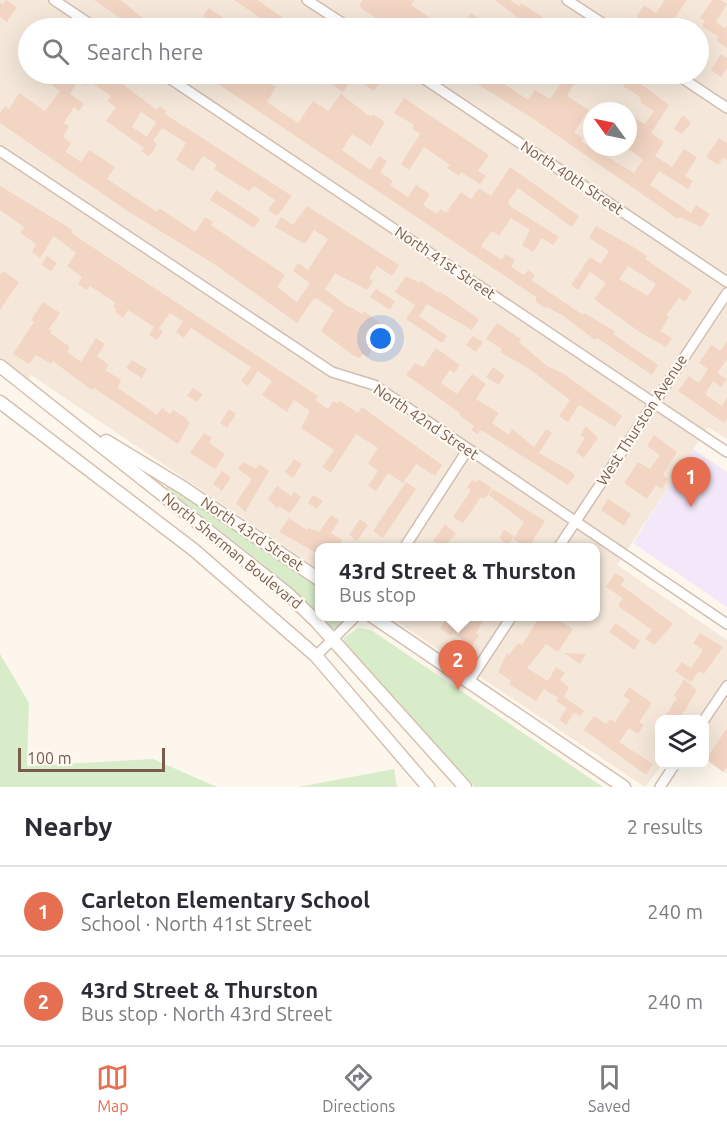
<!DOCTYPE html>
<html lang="en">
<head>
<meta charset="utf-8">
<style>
  :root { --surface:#fff; --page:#f2f2f3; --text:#2b2b33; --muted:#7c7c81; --line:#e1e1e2; --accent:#e76f51 }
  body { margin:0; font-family:Ubuntu,sans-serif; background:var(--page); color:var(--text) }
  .controls { position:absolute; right:18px; bottom:18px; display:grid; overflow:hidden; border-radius:12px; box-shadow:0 6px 24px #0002 }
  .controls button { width:54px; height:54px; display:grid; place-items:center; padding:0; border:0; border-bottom:2px solid var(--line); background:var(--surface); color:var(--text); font:30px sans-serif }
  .compass { position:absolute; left:583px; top:102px; width:54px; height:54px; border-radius:50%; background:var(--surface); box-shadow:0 6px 24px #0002; rotate:303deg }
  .scale { position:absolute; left:18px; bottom:15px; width:147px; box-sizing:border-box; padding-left:6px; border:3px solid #7a5c4d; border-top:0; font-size:16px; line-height:21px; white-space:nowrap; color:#7a5c4d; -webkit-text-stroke:4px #fffaf3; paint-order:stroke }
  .you { position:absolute; left:381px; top:339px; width:21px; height:21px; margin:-15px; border:4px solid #fff; border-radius:50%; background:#1a73e8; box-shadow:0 0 0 9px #1a73e833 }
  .badge { display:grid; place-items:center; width:39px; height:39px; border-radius:50%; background:var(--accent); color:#fff; font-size:20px; font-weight:700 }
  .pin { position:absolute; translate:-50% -50px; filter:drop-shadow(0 2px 3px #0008) }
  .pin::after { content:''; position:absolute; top:32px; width:21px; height:18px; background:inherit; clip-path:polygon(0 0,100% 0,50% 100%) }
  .popup { position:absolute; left:315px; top:543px; width:285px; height:78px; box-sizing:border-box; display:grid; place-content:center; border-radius:12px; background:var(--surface); filter:drop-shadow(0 2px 4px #0005); font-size:20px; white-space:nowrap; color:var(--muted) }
  .popup b { font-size:22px; color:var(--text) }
  .popup::after { content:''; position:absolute; left:50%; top:100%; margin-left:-12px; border:12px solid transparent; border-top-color:var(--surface) }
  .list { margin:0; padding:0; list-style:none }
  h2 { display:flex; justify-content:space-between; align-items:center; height:78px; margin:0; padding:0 24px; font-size:26px }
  h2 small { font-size:20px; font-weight:400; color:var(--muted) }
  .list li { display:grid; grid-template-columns:39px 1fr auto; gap:18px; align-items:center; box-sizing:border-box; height:90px; padding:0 24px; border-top:2px solid var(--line) }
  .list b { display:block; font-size:22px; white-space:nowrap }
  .list p { margin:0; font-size:20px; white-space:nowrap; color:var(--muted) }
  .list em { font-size:20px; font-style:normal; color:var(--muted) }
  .icon { flex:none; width:33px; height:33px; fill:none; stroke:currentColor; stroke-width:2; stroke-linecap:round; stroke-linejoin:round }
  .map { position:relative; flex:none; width:727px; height:787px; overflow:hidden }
  .search { position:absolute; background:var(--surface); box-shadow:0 6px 24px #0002; left:18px; right:18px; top:18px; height:66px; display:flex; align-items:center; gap:15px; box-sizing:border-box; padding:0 21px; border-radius:33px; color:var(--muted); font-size:22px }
  .sheet { height:258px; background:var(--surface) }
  nav { display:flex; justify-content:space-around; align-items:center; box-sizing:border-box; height:84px; border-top:2px solid var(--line); background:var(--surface); font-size:16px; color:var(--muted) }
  nav a { display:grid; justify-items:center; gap:3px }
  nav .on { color:var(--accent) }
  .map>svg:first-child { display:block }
  .residential { fill:#f5e8da; fill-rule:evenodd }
  .education { fill:#f3e8fa }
  .green { fill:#d8ecc9 }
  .building { fill:#f3d5c3; fill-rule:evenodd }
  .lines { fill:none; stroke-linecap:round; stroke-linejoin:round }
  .street-casing { stroke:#d1beb0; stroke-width:12 }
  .secondary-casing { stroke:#d6c0b0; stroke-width:15 }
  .street { stroke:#fff; stroke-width:9 }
  .secondary { stroke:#fff; stroke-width:12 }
  .labels { text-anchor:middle; stroke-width:4.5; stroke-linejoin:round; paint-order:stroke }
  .street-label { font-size:15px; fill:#7a5c4d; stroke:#fffaf3 }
</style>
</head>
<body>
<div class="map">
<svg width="727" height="787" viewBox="0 0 727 787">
  <rect width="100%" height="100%" fill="#fdf6ec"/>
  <!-- residential -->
  <path class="residential" d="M 0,0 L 727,0 L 727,439 L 708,427 L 617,565 L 727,640 L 727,774 L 705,760 L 704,720 L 660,720 L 660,764 L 662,765 L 645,787 L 390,617 L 596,616 L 596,548 L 320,548 L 320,570 L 31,375 L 28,379 L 0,359 ZM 28,28 L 698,28 L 698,74 L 28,74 ZM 592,111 L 628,111 L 628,147 L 592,147 Z"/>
  <!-- education -->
  <path class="education" d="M 693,449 L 727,472 L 727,607 L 633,543 Z"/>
  <!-- green -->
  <g class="green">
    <path d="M 168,485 L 320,588 L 320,616 L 350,617 L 335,629 L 329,628 L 264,565 L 166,488 Z"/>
    <path d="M 358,628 L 371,630 L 603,787 L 475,787 L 345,645 L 344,638 Z"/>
    <path d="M 0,654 L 29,703 L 27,766 L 153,759 L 217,787 L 0,787 Z"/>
    <path d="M 394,769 L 397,787 L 298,787 Z"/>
  </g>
  <!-- building -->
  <g class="building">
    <path d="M 6,0 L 17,7 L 7,22 L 0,17 L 0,2 L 3,4 Z"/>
    <path d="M 94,0 L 121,0 L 145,20 L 149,22 L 152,17 L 169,28 L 135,28 Z"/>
    <path d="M 234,0 L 258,0 L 297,28 L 266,28 L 269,24 Z"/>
    <path d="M 363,0 L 414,0 L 411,5 L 429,17 L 424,25 L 417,21 L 412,28 L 391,28 L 362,9 L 359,5 Z"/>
    <path d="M 495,0 L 510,0 L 519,6 L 521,3 L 559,28 L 517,28 L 522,21 Z"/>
    <path d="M 665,0 L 687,0 L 674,19 L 685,28 L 652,28 L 639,20 L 637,16 L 644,5 L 656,13 Z"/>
    <path d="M 712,0 L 720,0 L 727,4 L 716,22 L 725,28 L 727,25 L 727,48 L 716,40 L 719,37 L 702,26 L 705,21 L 700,18 Z"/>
    <path d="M 209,8 L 216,13 L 239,28 L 222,28 L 203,16 Z"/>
    <path d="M 471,13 L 478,18 L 471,28 L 461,28 Z"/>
    <path d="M 721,54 L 727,58 L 727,68 L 721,77 L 711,70 Z"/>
    <path d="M 58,74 L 109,74 L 157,110 L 160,106 L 166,111 L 165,114 L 292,196 L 277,216 L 268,210 L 275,200 L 254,186 L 249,191 L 245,189 L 214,169 L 217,165 L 203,156 L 193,171 L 176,160 L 186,143 L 162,128 L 153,141 L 157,144 L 152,153 L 148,156 L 141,151 L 144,148 L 106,121 L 116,107 L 107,101 L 111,96 L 89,81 L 86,86 L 78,81 L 70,94 L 84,104 L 79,111 L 74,107 L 64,123 L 69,126 L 63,137 L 71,143 L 66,152 L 81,162 L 89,150 L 115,167 L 107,179 L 157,212 L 159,208 L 195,232 L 205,217 L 213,222 L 211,225 L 285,275 L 277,287 L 297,302 L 310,283 L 293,271 L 298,263 L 308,270 L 328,239 L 314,230 L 305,244 L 275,227 L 281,217 L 293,225 L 307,206 L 396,263 L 399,265 L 392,276 L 377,266 L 369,278 L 373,281 L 367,290 L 335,273 L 325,289 L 348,307 L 349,306 L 362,314 L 364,311 L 387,328 L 368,357 L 363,354 L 360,358 L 354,356 L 321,331 L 334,310 L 318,299 L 314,298 L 297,323 L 214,264 L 126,210 L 0,123 L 0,113 L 5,106 L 9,109 L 19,93 L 45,111 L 60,91 L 50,84 ZM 141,112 L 156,122 L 147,137 L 132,127 Z"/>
    <path d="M 203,74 L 223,74 L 242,84 L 250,74 L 253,74 L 276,87 L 267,102 L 298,123 L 313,101 L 328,111 L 341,94 L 368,115 L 372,116 L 373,114 L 385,122 L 371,146 L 352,134 L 342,150 L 370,170 L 379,156 L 387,161 L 380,172 L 393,181 L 390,185 L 408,197 L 416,185 L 430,194 L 423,205 L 437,214 L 440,209 L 446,213 L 461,192 L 471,199 L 479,188 L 491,196 L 510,167 L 579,216 L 572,227 L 518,188 L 508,202 L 510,206 L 559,237 L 553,245 L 542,238 L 533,252 L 522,245 L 530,230 L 511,218 L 499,236 L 492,231 L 481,246 L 502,260 L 505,254 L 515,260 L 511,267 L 524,275 L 528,270 L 535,275 L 531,280 L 583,315 L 584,313 L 608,327 L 615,332 L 613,334 L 658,365 L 652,375 L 597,338 L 595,340 L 562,315 L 546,307 L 545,308 L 536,302 L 536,297 Z"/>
    <path d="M 330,74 L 339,77 L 341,74 L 368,74 L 380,82 L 374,91 L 353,77 L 343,92 L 326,80 Z"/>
    <path d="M 461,74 L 490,74 L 528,100 L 535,90 L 550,99 L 563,80 L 566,82 L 570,76 L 576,80 L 567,96 L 589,110 L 574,132 L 583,138 L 581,141 L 634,173 L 643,160 L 626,147 L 636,130 L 628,125 L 628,114 L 645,124 L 654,111 L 641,103 L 640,97 L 623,86 L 630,76 L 669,105 L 651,133 L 664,142 L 655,156 L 672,167 L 684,149 L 697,157 L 685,176 L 693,181 L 688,189 L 659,171 L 650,185 L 691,213 L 696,205 L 710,214 L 701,227 L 680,217 L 678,219 L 532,118 Z"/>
    <path d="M 404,98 L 489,155 L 478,171 L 486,176 L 480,184 L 461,172 L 459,176 L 447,168 L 450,165 L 424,147 L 409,170 L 401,164 L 420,134 L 412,128 L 414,125 L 394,113 Z"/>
    <path d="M 683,115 L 691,123 L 682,134 L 674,129 Z"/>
    <path d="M 719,138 L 727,143 L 727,160 L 723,158 L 718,165 L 706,157 Z"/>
    <path d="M 0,186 L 63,224 L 72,230 L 71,233 L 318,396 L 315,400 L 328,409 L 333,401 L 338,404 L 340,401 L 358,413 L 362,407 L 442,465 L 435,476 L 416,464 L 403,483 L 388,473 L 376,491 L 368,486 L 378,471 L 368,463 L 378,448 L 356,434 L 331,473 L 322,467 L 334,450 L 301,428 L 310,411 L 294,400 L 287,412 L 262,395 L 272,381 L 258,371 L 248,386 L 241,381 L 251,367 L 191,328 L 184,338 L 176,332 L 183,321 L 170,313 L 159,328 L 163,331 L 157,340 L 149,335 L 154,327 L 128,310 L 123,318 L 115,312 L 117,310 L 113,307 L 116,303 L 90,286 L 87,290 L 78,284 L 82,277 L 67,266 L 76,253 L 54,236 L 40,258 L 32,252 L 36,244 L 20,233 L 24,227 L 0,210 Z"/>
    <path d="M 216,190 L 260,219 L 254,228 L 210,200 Z"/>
    <path d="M 596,226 L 633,247 L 647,256 L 645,259 L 692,291 L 685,302 L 679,298 L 666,315 L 669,317 L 660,331 L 672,338 L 666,347 L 641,333 L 594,299 L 606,283 L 590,272 L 578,290 L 571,285 L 590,257 L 601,264 L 609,251 L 589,238 ZM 628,266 L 656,284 L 648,296 L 619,279 Z"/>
    <path d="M 47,256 L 57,263 L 51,271 L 41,265 Z"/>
    <path d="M 3,271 L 19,282 L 0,310 L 0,275 Z"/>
    <path d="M 406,276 L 420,283 L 421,281 L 438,293 L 439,291 L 479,319 L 472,330 L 427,304 L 419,316 L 447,336 L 442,343 L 406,319 L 415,305 L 395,292 Z"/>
    <path d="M 376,289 L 395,301 L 390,310 L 370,297 Z"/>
    <path d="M 43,302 L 60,313 L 49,329 L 52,331 L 50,333 L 70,347 L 67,352 L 81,362 L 96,338 L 105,344 L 97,356 L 109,365 L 105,370 L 121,380 L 118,388 L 157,415 L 162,408 L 170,414 L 173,410 L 186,418 L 190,423 L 178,444 L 94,388 L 92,390 L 78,380 L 53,361 L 51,364 L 36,355 L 29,364 L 13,354 L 34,322 L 31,320 Z"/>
    <path d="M 497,323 L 521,339 L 519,342 L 547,366 L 564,374 L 622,416 L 615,427 L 579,405 L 568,422 L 559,416 L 570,400 L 528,368 L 500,352 L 502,349 L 486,339 Z"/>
    <path d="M 473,336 L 483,342 L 476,352 L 466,345 Z"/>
    <path d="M 727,341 L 727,359 L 717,373 L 727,379 L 721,387 L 713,381 L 705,394 L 722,406 L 727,398 L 727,418 L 724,423 L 678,391 L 689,376 L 699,383 L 708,369 L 699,363 L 711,345 L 720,351 Z"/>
    <path d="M 436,348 L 460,365 L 454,373 L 450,370 L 441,383 L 457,394 L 472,374 L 486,384 L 476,399 L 499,413 L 492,423 L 509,435 L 512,429 L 534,447 L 546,429 L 552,433 L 539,453 L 572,472 L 575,476 L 568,485 L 486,433 L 480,430 L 478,434 L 471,430 L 474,426 L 459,415 L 460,413 L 406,375 L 415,363 L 423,367 Z"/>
    <path d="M 132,360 L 147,369 L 142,378 L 126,368 Z"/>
    <path d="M 493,367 L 505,375 L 499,385 L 486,377 Z"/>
    <path d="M 193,388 L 203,394 L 197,402 L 187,396 Z"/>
    <path d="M 229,409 L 236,414 L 227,428 L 220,423 Z"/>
    <path d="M 586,426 L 598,438 L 584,458 L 576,452 L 585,438 L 580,435 Z"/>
    <path d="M 204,433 L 212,438 L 209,443 L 225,454 L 215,469 L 190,453 Z"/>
    <path d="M 654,435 L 677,452 L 663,475 L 668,479 L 662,489 L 656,485 L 647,499 L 624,483 L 638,462 L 650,469 L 660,455 L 647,446 Z"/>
    <path d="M 294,459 L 302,464 L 293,478 L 285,472 Z"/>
    <path d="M 243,462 L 256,469 L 259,464 L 269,471 L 245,512 L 236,503 L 252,479 L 238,469 Z"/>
    <path d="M 222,471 L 231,477 L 222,491 L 213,484 Z"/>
    <path d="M 478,479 L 492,488 L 485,499 L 481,497 L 463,523 L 453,517 L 471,490 L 467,487 L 472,480 L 476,482 Z"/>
    <path d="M 406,482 L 416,489 L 383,538 L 373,531 Z"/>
    <path d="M 277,486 L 291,496 L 294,492 L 301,497 L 290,513 L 279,506 L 277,508 L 268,499 Z"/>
    <path d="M 493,489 L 545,521 L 528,548 L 513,539 L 524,522 L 489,495 Z"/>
    <path d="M 313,495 L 323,501 L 317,509 L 308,503 Z"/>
    <path d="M 608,499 L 631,514 L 624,526 L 601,510 Z"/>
    <path d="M 331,515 L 339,520 L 331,533 L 342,540 L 337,548 L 320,548 L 320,555 L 279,532 L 289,518 L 307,530 L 309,528 L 319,532 Z"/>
    <path d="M 360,519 L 368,525 L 357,541 L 349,535 Z"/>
    <path d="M 445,524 L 456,534 L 442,548 L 433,541 Z"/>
    <path d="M 504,530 L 514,536 L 508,545 L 499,538 Z"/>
    <path d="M 615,573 L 625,579 L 621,585 L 673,624 L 654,645 L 645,639 L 652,630 L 618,606 L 623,598 L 606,587 Z"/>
    <path d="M 448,616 L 486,616 L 476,633 L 479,635 L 472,646 L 453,633 L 451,636 L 440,628 Z"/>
    <path d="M 540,616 L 563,616 L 560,621 L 573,629 L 558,652 L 546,644 L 527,668 L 548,681 L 556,667 L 565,673 L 560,680 L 569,687 L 564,697 L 584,711 L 580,716 L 574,713 L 566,725 L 559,720 L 567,708 L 556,701 L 558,698 L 544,689 L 536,701 L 509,684 L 511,681 L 498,672 L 507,653 L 509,655 L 518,643 L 522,645 Z"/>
    <path d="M 616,623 L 640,641 L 634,650 L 609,632 Z"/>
    <path d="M 700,633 L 723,647 L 704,674 L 699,671 L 691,682 L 675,671 L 682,662 L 691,668 L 703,650 L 693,643 Z"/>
    <path d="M 564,653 L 586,654 L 580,664 Z"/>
    <path d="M 684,679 L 697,690 L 679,720 L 663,720 L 677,698 L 674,696 Z"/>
    <path d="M 629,687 L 652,703 L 639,722 L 644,725 L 638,734 L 629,728 L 619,742 L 653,764 L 646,775 L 584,730 L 594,716 L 606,724 L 610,719 L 615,722 L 630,700 L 623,696 Z"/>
    <path d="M 727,728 L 727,767 L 723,772 L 706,759 Z"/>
  </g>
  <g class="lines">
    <defs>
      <g id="street">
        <path d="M 54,0 L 96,28"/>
        <path d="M 307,0 L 350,28"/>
        <path d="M 567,0 L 610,28"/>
        <path d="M 163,74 L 727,452"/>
        <path d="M 417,74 L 727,282"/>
        <path d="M 676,74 L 727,108"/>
        <path d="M 0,151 L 332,372 L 374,385 L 727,624"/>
        <path d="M 404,548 L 468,449"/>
        <path d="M 558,548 L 727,293"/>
        <path d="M 316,656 L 356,616"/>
        <path d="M 468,683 L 512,616"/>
        <path d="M 704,720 L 727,686"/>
        <path d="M 660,787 L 675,764"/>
      </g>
      <g id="secondary">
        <path d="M 0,366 L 288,594 L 316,621 L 465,787"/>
        <path d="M 0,402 L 194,550 L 316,656 L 428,787"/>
        <path d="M 106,441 L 182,487 L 320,580"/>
        <path d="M 372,616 L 624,787"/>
      </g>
    </defs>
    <!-- street casing -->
    <use href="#street" class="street-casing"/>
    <!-- secondary casing -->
    <use href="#secondary" class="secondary-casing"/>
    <!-- street -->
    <use href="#street" class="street"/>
    <!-- secondary -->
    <use href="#secondary" class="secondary"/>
  </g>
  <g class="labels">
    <!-- street labels -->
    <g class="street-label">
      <text transform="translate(572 178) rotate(34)" y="5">North 40th Street</text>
      <text transform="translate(445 263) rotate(34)" y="5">North 41st Street</text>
      <text transform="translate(642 420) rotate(-57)" y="5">West Thurston Avenue</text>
      <text transform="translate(426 422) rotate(34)" y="5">North 42nd Street</text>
      <text transform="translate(252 534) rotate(34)" y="5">North 43rd Street</text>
      <text transform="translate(232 551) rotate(39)" y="5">North Sherman Boulevard</text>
    </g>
  </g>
</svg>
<div class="controls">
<button><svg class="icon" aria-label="layers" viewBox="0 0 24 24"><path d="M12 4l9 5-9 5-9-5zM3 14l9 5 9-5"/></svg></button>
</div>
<svg class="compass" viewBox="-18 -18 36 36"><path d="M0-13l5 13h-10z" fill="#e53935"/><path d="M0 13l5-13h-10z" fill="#7c7c81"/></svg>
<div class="scale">100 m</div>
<div class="you"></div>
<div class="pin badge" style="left:691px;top:507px">1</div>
<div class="pin badge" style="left:458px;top:690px">2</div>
<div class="popup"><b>43rd Street &amp; Thurston</b>Bus stop</div>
<div class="search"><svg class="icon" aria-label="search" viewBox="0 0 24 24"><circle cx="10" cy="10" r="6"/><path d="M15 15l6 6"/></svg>Search here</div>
</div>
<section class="sheet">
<h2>Nearby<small>2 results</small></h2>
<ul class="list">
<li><span class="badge">1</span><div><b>Carleton Elementary School</b><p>School · North 41st Street</p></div><em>240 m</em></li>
<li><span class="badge">2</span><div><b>43rd Street &amp; Thurston</b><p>Bus stop · North 43rd Street</p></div><em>240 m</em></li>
</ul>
</section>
<nav>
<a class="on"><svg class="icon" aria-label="map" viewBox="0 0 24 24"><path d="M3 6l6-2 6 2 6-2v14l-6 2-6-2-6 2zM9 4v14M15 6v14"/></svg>Map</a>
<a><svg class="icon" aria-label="directions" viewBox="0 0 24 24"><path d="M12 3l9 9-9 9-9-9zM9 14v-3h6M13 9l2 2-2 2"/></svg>Directions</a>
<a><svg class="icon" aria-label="saved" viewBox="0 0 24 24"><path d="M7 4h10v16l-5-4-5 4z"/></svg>Saved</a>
</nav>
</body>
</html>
